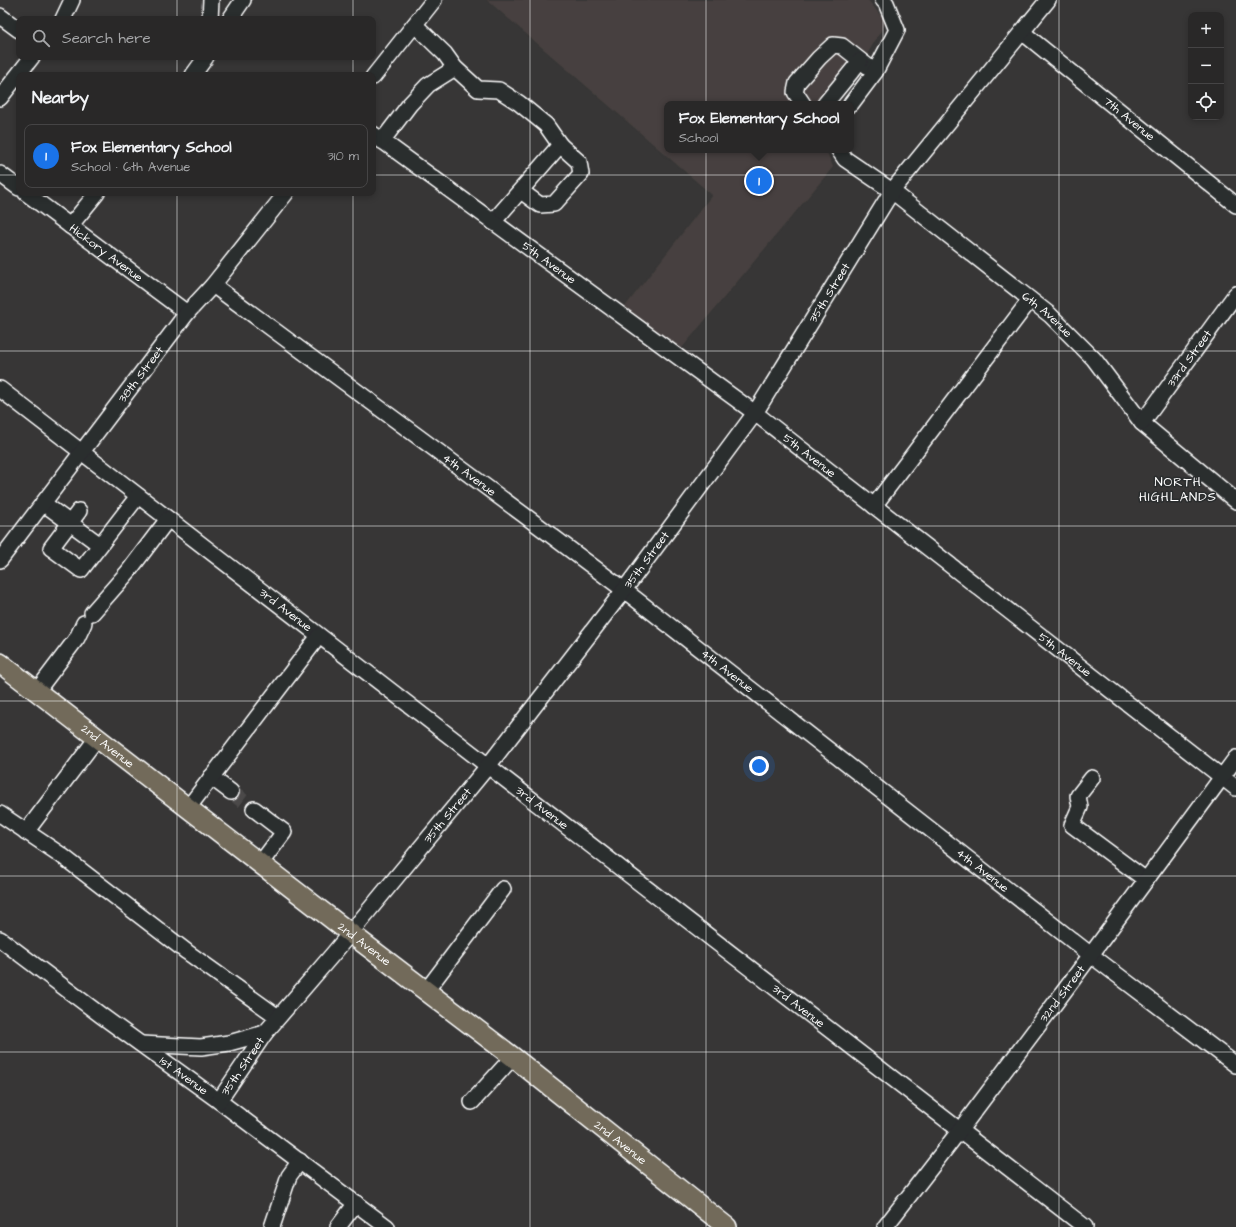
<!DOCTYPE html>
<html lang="en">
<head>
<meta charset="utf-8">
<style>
  :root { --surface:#292828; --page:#353434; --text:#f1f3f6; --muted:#a5a6a8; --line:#454445; --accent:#1a73e8 }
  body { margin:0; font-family:"Architects Daughter",sans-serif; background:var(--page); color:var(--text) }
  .controls { position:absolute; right:12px; top:12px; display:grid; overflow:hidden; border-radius:8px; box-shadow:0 2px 6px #0003 }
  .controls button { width:36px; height:36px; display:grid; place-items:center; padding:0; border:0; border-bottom:1px solid var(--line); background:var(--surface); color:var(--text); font:20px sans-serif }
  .you { position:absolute; left:759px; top:766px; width:14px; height:14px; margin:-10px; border:3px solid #fff; border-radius:50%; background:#1a73e8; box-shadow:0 0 0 6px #1a73e833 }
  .badge { display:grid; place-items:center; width:26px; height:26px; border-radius:50%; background:var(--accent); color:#fff; font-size:13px; font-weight:700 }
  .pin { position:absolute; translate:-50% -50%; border:2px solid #fff; box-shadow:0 1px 4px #0006 }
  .popup { position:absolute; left:664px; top:101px; width:190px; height:52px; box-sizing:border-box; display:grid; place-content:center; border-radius:8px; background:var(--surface); filter:drop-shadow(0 1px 3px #0005); font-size:13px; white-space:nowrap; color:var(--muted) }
  .popup b { font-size:15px; color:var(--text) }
  .popup::after { content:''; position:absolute; left:50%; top:100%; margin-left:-8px; border:8px solid transparent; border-top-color:var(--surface) }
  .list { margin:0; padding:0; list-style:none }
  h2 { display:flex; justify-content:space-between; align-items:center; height:52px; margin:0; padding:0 16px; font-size:17px }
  h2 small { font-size:13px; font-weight:400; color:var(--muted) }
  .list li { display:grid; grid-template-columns:26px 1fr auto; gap:12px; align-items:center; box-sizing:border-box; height:64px; margin:0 8px 8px; padding:0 8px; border:1px solid var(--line); border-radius:8px }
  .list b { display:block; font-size:15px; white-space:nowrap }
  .list p { margin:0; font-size:13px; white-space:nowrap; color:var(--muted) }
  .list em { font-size:13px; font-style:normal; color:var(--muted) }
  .icon { flex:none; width:22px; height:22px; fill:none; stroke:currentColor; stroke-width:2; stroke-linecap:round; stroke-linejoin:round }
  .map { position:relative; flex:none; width:1236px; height:1227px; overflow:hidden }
  .search { position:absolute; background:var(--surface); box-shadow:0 2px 6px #0003; left:16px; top:16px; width:360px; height:44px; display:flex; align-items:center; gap:10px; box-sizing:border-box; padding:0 14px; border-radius:8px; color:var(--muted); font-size:15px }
  .panel { position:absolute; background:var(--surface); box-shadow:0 2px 6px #0003; left:16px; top:72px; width:360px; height:124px; border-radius:8px }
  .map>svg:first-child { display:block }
  .built { fill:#47413f }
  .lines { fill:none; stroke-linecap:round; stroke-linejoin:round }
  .minor-tunnel { stroke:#4b4a4a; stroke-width:15; stroke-dasharray:15 8; stroke-linecap:butt }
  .minor-casing { stroke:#fff; stroke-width:18 }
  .major-casing { stroke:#fff; stroke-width:22 }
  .minor { stroke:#2a2d2e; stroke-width:15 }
  .major { stroke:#726b5a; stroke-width:19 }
  .grid { fill:none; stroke:#fff; stroke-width:1; stroke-opacity:0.55 }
  .labels { text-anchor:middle; stroke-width:3; stroke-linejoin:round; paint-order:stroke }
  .street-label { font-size:12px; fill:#fff; stroke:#2a2d2e }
  .neighbourhood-label { font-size:13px; letter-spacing:1px; fill:#fff; stroke:#2a2d2e }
</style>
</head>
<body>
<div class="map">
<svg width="1236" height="1227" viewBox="0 0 1236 1227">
  <rect width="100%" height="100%" fill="#373636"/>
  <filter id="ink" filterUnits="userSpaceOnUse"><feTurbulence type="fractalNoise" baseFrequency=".025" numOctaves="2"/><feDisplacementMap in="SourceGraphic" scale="8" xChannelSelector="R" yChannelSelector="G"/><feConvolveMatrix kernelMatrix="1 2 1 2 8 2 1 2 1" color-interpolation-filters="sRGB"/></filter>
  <g filter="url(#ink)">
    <!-- built -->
    <path class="built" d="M 487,0 L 868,0 L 886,22 L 838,104 L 667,104 L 667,150 L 826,150 L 833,167 L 681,349 L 624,308 L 712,195 Z"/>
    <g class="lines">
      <!-- minor-tunnel -->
      <path class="minor-tunnel" d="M 231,792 L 254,809"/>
      <defs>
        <g id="minor">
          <path d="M 0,16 L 19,30"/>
          <path d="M 63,19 L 72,0"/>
          <path d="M 210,19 L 211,0"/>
          <path d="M 230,19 L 243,0"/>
          <path d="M 415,25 L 445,54 L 455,68 L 478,89 L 499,90 L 519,103 L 546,125 L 560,145 L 493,222"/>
          <path id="s1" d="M 1022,32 L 1236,205"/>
          <path d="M 193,75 L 206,57"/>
          <path d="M 373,77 L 434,0"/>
          <path d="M 0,98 L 32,57"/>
          <path d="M 803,104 L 795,92 L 797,83 L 819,58 L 833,45 L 842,46 L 875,72"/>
          <path d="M 825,104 L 860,61"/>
          <path d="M 851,104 L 875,72 L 897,30 L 886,3 L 883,0"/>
          <path id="s2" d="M 373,134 L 755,413 L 1236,788"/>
          <path d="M 382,141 L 410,104 L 428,85 L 455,68"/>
          <path id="s3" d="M 839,150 L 845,159 L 892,191 L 1050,315 L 1094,359 L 1142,423 L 1236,501"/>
          <path d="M 0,174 L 19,188"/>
          <path d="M 521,191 L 540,205 L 554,204 L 581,174 L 579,162 L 560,145"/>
          <path id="s4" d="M 26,193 L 187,313"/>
          <path d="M 70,226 L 97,193"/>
          <path id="s5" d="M 213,285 L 524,515 L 624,590 L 1091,955 L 1236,1065"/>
          <path id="s6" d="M 0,389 L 1085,1227"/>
          <path id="s7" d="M 1142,423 L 1236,294"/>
          <path d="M 43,503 L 100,545"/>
          <path d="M 874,506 L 1030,300"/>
          <path d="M 79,511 L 51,548 L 81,570 L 138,496"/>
          <path id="s8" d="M 0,560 L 187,313 L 213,285 L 286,193"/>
          <path d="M 92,613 L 128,572 L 168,519"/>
          <path d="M 37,691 L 77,638 L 84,623"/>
          <path d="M 211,777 L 231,792"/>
          <path d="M 1092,778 L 1078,796 L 1080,807 L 1072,825 L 1146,880"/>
          <path d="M 188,808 L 319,636"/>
          <path d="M 254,809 L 284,832 L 260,864"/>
          <path d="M 0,814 L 61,855 L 187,952 L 278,1017"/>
          <path d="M 26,832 L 97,738"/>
          <path id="s9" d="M 0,939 L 102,1016 L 219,1101 L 387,1227"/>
          <path d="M 426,991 L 503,889"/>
          <path d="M 141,1044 L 201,1047 L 229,1043 L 265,1033"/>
          <path id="s10" d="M 219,1101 L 265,1033 L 333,954 L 488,766 L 624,590 L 755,413 L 892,191 L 1048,0"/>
          <path d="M 472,1102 L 513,1057"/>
          <path d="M 272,1227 L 289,1176 L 300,1161"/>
          <path d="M 338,1227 L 356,1203"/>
          <path id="s11" d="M 885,1227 L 960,1130 L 1065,990 L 1236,758"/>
        </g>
        <g id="major">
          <path id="s12" d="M 0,663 L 350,933 L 513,1057 L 727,1227"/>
        </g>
      </defs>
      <!-- minor casing -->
      <use href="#minor" class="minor-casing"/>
      <!-- major casing -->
      <use href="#major" class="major-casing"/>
      <!-- minor -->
      <use href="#minor" class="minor"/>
      <!-- major -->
      <use href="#major" class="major"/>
    </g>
  </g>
  <!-- grid -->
  <path class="grid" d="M 177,0 L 177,19M 353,0 L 353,19M 530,0 L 530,1227M 706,0 L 706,1227M 883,0 L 883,1227M 1059,0 L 1059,1227M 177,57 L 177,75M 353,57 L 353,75M 0,175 L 19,175M 373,175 L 1236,175M 177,193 L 177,1227M 353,193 L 353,1227M 0,351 L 1236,351M 0,526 L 1236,526M 0,701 L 1236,701M 0,876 L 1236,876M 0,1052 L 1236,1052"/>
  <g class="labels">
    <!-- street labels -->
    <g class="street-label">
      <text dy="4" stroke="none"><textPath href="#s1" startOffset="138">7th Avenue</textPath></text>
      <text dy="4" stroke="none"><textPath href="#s4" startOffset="100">Hickory Avenue</textPath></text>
      <text dy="4" stroke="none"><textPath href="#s2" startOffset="218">5th Avenue</textPath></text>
      <text dy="4" stroke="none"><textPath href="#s10" startOffset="1014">35th Street</textPath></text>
      <text dy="4" stroke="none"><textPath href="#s3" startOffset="266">6th Avenue</textPath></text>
      <text dy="4" stroke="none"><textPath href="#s7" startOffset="80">33rd Street</textPath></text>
      <text dy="4" stroke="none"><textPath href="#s8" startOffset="233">38th Street</textPath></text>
      <text dy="4" stroke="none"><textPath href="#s2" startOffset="542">5th Avenue</textPath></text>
      <text dy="4" stroke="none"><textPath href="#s5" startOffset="319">4th Avenue</textPath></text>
      <text dy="4" stroke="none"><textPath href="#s10" startOffset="690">35th Street</textPath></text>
      <text dy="4" stroke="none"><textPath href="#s6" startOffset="361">3rd Avenue</textPath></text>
      <text dy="4" stroke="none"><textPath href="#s2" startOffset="866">5th Avenue</textPath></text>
      <text dy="4" stroke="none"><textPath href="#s5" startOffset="643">4th Avenue</textPath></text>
      <text dy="4" stroke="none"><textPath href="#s12" startOffset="136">2nd Avenue</textPath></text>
      <text dy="4" stroke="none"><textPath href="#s6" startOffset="685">3rd Avenue</textPath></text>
      <text dy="4" stroke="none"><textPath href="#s10" startOffset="366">35th Street</textPath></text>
      <text dy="4" stroke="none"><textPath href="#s5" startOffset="967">4th Avenue</textPath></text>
      <text dy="4" stroke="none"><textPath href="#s12" startOffset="460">2nd Avenue</textPath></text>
      <text dy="4" stroke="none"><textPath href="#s11" startOffset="293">32nd Street</textPath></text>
      <text dy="4" stroke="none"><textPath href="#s6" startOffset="1009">3rd Avenue</textPath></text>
      <text dy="4" stroke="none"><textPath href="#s10" startOffset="42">35th Street</textPath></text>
      <text dy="4" stroke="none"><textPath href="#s9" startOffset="229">1st Avenue</textPath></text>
      <text dy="4" stroke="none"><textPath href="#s12" startOffset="784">2nd Avenue</textPath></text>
    </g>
    <!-- neighbourhood labels -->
    <g class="neighbourhood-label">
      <text x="1178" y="486">NORTH<tspan x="1178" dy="15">HIGHLANDS</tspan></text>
    </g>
  </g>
</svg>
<div class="controls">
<button>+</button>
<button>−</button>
<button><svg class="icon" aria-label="locate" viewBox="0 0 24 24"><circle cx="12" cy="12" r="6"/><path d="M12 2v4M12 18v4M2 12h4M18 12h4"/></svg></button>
</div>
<div class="you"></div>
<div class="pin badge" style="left:759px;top:181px">1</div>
<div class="popup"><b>Fox Elementary School</b>School</div>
<div class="search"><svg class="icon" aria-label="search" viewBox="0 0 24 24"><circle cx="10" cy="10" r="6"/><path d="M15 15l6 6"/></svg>Search here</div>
<section class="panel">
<h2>Nearby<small></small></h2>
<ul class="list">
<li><span class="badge">1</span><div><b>Fox Elementary School</b><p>School · 6th Avenue</p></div><em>310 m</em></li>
</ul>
</section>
</div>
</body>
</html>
